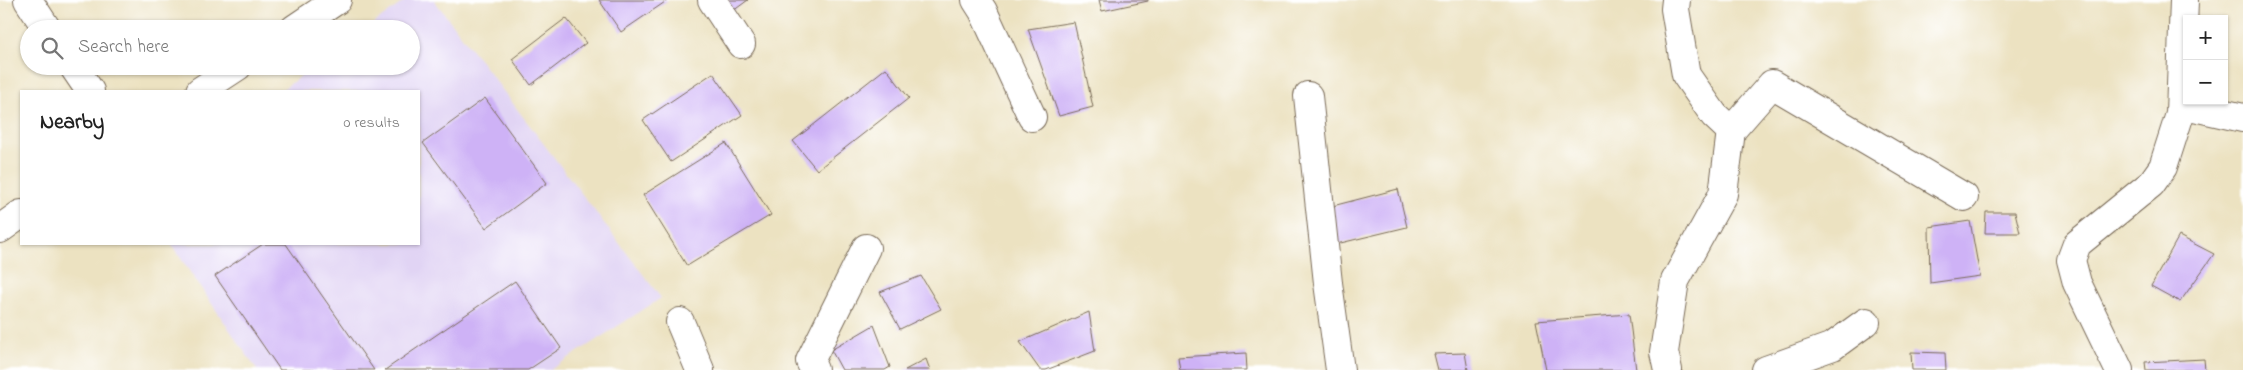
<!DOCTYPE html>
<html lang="en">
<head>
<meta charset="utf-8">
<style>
  :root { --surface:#fff; --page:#f2f2f2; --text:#222; --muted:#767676; --line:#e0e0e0 }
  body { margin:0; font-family:"Indie Flower",sans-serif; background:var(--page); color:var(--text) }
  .controls { position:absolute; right:15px; top:15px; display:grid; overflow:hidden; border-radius:0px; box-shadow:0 1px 4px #0004 }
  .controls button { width:45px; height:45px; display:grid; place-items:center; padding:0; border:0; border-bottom:1px solid var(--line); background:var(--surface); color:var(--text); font:25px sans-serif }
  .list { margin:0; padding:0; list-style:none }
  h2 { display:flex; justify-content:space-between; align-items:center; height:65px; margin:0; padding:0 20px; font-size:21px }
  h2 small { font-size:16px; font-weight:400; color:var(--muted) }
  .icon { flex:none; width:28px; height:28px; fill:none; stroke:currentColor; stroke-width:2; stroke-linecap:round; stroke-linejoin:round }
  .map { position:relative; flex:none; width:2243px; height:370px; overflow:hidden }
  .search { position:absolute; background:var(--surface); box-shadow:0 1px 4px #0004; left:20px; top:20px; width:400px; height:55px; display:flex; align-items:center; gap:12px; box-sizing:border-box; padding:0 18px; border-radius:28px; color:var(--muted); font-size:19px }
  .panel { position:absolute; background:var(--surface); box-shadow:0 1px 4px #0004; left:20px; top:90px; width:400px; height:155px; border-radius:0px }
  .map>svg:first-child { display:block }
  .built { fill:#e1d4f4 }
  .building { fill:#ceb2f6 }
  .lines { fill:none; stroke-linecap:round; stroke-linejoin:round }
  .minor-casing { stroke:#796a57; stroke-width:30 }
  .highway-casing { stroke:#796a57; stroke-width:30 }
  .minor { stroke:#fff; stroke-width:28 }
  .highway { stroke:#fff; stroke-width:28 }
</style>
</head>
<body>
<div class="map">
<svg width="2243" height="370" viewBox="0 0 2243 370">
  <rect width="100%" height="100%" fill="#fff"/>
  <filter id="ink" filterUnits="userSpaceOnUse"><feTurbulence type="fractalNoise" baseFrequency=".02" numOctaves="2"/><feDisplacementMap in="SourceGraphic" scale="10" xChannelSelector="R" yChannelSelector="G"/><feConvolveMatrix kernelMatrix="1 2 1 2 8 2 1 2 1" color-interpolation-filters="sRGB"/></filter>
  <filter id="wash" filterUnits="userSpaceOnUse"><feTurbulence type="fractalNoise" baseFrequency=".0096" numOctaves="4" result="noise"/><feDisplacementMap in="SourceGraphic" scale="20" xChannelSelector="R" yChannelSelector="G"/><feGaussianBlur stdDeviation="1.12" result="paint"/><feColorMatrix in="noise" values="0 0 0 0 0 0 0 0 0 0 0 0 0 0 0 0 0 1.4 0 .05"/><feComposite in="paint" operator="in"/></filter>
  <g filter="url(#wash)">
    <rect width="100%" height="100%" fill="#ece2c1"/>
    <!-- built -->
    <path class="built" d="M 406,0 L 434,0 L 661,298 L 550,370 L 257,370 L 171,244 L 419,244 L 419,91 L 280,91 L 315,66 L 411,66 L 411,29 L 366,29 Z"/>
    <g id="blocks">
      <!-- building -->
      <g class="building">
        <path d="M 599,0 L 668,0 L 621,32 Z"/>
        <path d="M 726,0 L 748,0 L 733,11 Z"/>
        <path d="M 1099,0 L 1148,0 L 1148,1 L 1102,11 Z"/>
        <path d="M 566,18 L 586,43 L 531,85 L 512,59 Z"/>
        <path d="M 1074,22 L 1093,107 L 1059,116 L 1028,29 Z"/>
        <path d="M 886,68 L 909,98 L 817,170 L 793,141 Z"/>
        <path d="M 713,73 L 742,115 L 671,162 L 643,120 Z"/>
        <path d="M 485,98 L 547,183 L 486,228 L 423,143 Z"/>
        <path d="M 726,143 L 771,215 L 687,266 L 643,195 Z"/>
        <path d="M 1398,189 L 1407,227 L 1324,247 L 1321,209 Z"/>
        <path d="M 1986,212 L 2015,212 L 2020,233 L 1985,233 Z"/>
        <path d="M 1970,221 L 1980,276 L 1930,283 L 1929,227 Z"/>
        <path d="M 2179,236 L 2214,254 L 2180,302 L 2151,286 Z"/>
        <path d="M 263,244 L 286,244 L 374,370 L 280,370 L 215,276 Z"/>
        <path d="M 921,276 L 941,309 L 900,329 L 880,292 Z"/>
        <path d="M 515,281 L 561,348 L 528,370 L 385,370 Z"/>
        <path d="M 1089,312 L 1095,351 L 1046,370 L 1040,370 L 1020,342 Z"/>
        <path d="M 1629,314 L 1636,370 L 1546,370 L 1536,321 Z"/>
        <path d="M 874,325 L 890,367 L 885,370 L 842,370 L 831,350 Z"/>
        <path d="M 1911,352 L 1945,353 L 1946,370 L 1912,370 Z"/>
        <path d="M 1246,353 L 1247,370 L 1180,370 L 1178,357 Z"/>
        <path d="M 1465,353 L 1468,370 L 1438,370 L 1434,354 Z"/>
        <path d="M 926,359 L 930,370 L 905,370 Z"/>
        <path d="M 2204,359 L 2205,370 L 2146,370 L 2145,362 Z"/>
      </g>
    </g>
  </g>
  <g filter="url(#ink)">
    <use href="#blocks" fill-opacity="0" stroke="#796a57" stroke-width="1"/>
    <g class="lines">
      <defs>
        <g id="minor">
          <path d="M 28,0 L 47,29"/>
          <path d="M 712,0 L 741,44"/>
          <path d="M 976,0 L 983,11 L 1032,117"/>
          <path d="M 1676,0 L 1675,9 L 1686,75 L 1714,115 L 1731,131"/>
          <path d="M 73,66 L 90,91"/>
          <path d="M 1308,96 L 1328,283 L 1340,370"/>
          <path d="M 2181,104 L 2243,118"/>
          <path d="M 680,322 L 700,370"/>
          <path d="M 814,370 L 810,361 L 866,248"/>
          <path d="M 1668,370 L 1664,352 L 1675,281 L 1723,194 L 1731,131 L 1772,84 L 1964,197"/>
          <path d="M 1766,370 L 1833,346 L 1866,322"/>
          <path d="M 2119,370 L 2077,283 L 2071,260 L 2077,244 L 2151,184 L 2163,167 L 2180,114 L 2184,0"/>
        </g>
        <g id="highway">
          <path d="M 294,29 L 337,0"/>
          <path d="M 200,91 L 238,66"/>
          <path d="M 0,229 L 21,214"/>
        </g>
      </defs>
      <!-- minor casing -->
      <use href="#minor" class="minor-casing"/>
      <!-- highway casing -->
      <use href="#highway" class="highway-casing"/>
      <!-- minor -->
      <use href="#minor" class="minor"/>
      <!-- highway -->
      <use href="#highway" class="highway"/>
    </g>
  </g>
</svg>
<div class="controls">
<button>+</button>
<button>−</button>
</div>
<div class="search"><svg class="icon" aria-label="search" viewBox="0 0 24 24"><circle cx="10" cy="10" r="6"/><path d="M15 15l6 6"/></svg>Search here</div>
<section class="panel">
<h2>Nearby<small>0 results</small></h2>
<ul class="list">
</ul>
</section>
</div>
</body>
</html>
